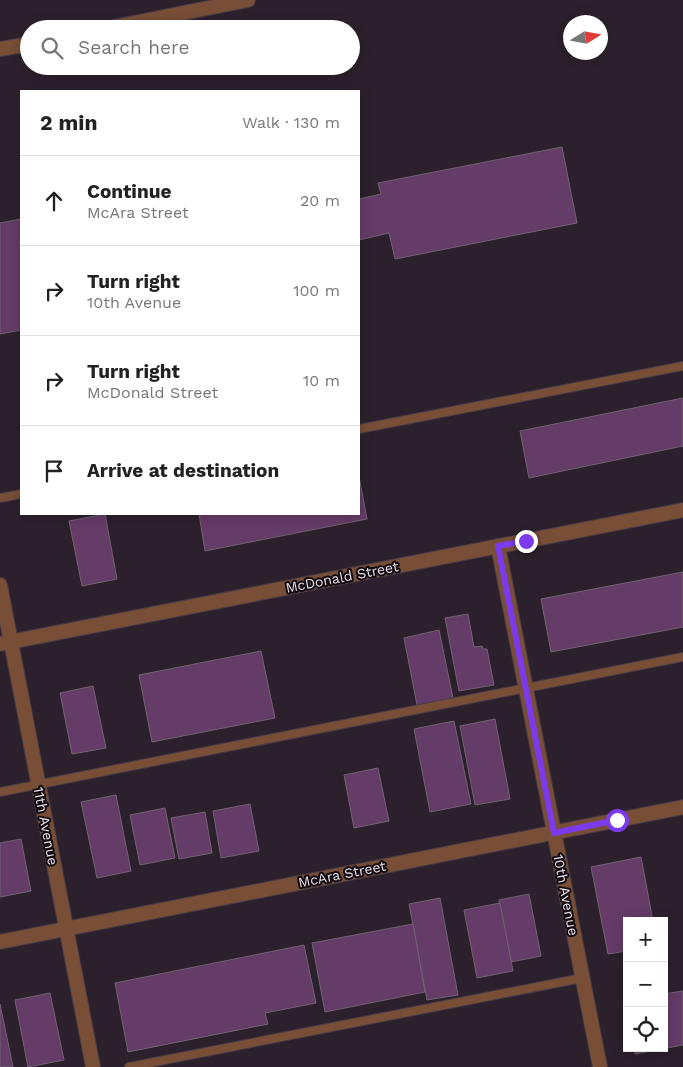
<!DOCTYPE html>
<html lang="en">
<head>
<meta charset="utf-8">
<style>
  :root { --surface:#fff; --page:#f6f6f6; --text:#222; --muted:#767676; --line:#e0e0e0 }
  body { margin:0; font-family:"Work Sans",sans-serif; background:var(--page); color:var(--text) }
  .controls { position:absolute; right:15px; bottom:15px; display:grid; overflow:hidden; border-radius:0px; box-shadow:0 2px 12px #0003 }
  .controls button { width:45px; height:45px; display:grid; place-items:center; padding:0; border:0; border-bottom:1px solid var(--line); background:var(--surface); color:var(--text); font:25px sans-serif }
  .compass { position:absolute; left:563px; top:15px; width:45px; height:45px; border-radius:50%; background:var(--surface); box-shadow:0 2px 12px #0003; rotate:79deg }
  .stop { position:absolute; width:15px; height:15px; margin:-11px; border:4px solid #7c3aed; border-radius:50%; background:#fff }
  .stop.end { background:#7c3aed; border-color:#fff; box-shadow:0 1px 5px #0008 }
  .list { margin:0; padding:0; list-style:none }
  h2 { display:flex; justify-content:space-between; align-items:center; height:65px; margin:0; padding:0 20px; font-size:21px }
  h2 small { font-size:16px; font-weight:400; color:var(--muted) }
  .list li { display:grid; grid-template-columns:32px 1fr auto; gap:15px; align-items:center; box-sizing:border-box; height:90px; padding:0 20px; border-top:1px solid var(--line) }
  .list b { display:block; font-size:19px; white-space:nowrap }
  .list p { margin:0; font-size:16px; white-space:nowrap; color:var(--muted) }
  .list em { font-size:16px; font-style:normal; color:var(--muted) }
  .icon { flex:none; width:28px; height:28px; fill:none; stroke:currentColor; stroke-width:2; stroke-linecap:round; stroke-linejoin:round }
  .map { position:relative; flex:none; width:683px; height:1067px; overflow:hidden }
  .search { position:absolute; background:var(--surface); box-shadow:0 2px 12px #0003; left:20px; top:20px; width:340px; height:55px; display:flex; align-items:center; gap:12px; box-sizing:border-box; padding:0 18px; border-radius:28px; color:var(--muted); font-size:19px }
  .panel { position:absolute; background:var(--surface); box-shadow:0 2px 12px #0003; left:20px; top:90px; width:340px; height:425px; border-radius:0px }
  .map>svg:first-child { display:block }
  .building { fill:#653b68; stroke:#716372 }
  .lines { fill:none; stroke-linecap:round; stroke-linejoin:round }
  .service-casing { stroke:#463b46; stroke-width:10 }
  .minor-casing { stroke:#463b46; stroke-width:16 }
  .service { stroke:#784e37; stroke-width:8 }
  .minor { stroke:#784e37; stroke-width:14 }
  .route { stroke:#7c3aed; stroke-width:6 }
  .labels { text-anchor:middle; stroke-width:4; stroke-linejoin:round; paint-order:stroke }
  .street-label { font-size:14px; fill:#e7dfe7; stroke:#110b11 }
</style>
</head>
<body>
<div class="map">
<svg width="683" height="1067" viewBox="0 0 683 1067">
  <rect width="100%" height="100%" fill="#2c202c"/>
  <!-- building -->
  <g class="building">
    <path d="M 562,147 L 577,223 L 395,259 L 389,233 L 359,240 L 359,199 L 381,194 L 378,183 Z"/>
    <path d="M 21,219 L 21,330 L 0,334 L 0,223 Z"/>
    <path d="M 683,398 L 683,446 L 529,478 L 520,431 Z"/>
    <path d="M 359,476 L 367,519 L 205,551 L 199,514 L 359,514 Z"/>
    <path d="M 105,514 L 117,579 L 82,586 L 69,521 Z"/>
    <path d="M 683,572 L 683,627 L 551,652 L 541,599 Z"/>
    <path d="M 468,614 L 474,647 L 482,646 L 483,649 L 487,649 L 494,685 L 459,691 L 445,618 Z"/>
    <path d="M 439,630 L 453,698 L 417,705 L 404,638 Z"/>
    <path d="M 261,651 L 275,718 L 152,742 L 139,675 Z"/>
    <path d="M 93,686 L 106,748 L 72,754 L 60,693 Z"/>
    <path d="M 495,719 L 510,799 L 475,805 L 460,726 Z"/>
    <path d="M 454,721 L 471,804 L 430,812 L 414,729 Z"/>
    <path d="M 378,768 L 389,821 L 354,828 L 344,775 Z"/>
    <path d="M 116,795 L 131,871 L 97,878 L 81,802 Z"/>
    <path d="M 250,804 L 259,851 L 221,858 L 213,811 Z"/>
    <path d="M 165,808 L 175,858 L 140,865 L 130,815 Z"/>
    <path d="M 205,812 L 212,853 L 179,859 L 171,818 Z"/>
    <path d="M 21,839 L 31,891 L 0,897 L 0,843 Z"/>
    <path d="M 641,857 L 653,921 L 627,921 L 627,951 L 608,954 L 591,867 Z"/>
    <path d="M 529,894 L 541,956 L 511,962 L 499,900 Z"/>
    <path d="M 440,898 L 458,995 L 427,1000 L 409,904 Z"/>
    <path d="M 500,903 L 513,971 L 477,978 L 464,910 Z"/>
    <path d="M 413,924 L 425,992 L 325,1012 L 312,943 Z"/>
    <path d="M 304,945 L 316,1003 L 265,1013 L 268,1024 L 128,1052 L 115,983 Z"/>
    <path d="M 683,991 L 683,1045 L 635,1054 L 634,1048 L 664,1048 L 664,994 Z"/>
    <path d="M 50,993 L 64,1060 L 28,1067 L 15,1000 Z"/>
    <path d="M 0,1004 L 13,1067 L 0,1067 Z"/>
  </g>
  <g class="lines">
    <defs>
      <g id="service">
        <path d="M 359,429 L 683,366"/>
        <path d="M 0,498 L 21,494"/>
        <path d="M 0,792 L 683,657"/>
        <path d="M 129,1067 L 582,978"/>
      </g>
      <g id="minor">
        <path d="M 104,29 L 248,0"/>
        <path d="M 0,49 L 29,44"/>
        <path d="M 498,546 L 600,1067"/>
        <path d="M 0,585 L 93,1067"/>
        <path d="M 0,644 L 683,510"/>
        <path d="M 0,942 L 683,807"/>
      </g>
    </defs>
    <!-- service casing -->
    <use href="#service" class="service-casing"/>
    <!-- minor casing -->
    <use href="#minor" class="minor-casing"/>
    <!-- service -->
    <use href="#service" class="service"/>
    <!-- minor -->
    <use href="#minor" class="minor"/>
  </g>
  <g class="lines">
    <!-- route -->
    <path class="route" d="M 526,541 L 498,546 L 554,833 L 617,820"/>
  </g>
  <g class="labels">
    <!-- street labels -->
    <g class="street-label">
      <text transform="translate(342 577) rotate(-11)" y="5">McDonald Street</text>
      <text transform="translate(46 826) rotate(79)" y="5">11th Avenue</text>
      <text transform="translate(342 874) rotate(-11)" y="5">McAra Street</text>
      <text transform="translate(566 895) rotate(79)" y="5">10th Avenue</text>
    </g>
  </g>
</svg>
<div class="controls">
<button>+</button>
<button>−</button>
<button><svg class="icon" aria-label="locate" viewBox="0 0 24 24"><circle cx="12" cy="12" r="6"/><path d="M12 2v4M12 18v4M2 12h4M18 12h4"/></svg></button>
</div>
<svg class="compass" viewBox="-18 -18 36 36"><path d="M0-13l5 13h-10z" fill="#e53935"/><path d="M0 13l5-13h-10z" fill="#767676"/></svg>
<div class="stop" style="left:617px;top:820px"></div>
<div class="stop end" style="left:526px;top:541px"></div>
<div class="search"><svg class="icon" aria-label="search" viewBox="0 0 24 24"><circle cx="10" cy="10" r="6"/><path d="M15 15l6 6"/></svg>Search here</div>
<section class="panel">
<h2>2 min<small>Walk · 130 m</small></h2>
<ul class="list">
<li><svg class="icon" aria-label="ahead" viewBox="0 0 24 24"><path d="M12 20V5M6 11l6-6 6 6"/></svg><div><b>Continue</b><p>McAra Street</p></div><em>20 m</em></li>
<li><svg class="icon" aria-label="right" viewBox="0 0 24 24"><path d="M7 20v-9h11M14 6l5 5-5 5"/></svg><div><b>Turn right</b><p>10th Avenue</p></div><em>100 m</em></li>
<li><svg class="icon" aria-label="right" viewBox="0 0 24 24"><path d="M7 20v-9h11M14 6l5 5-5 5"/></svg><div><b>Turn right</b><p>McDonald Street</p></div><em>10 m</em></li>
<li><svg class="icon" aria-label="arrive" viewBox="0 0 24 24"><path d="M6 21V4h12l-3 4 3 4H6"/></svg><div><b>Arrive at destination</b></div></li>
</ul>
</section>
</div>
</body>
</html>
